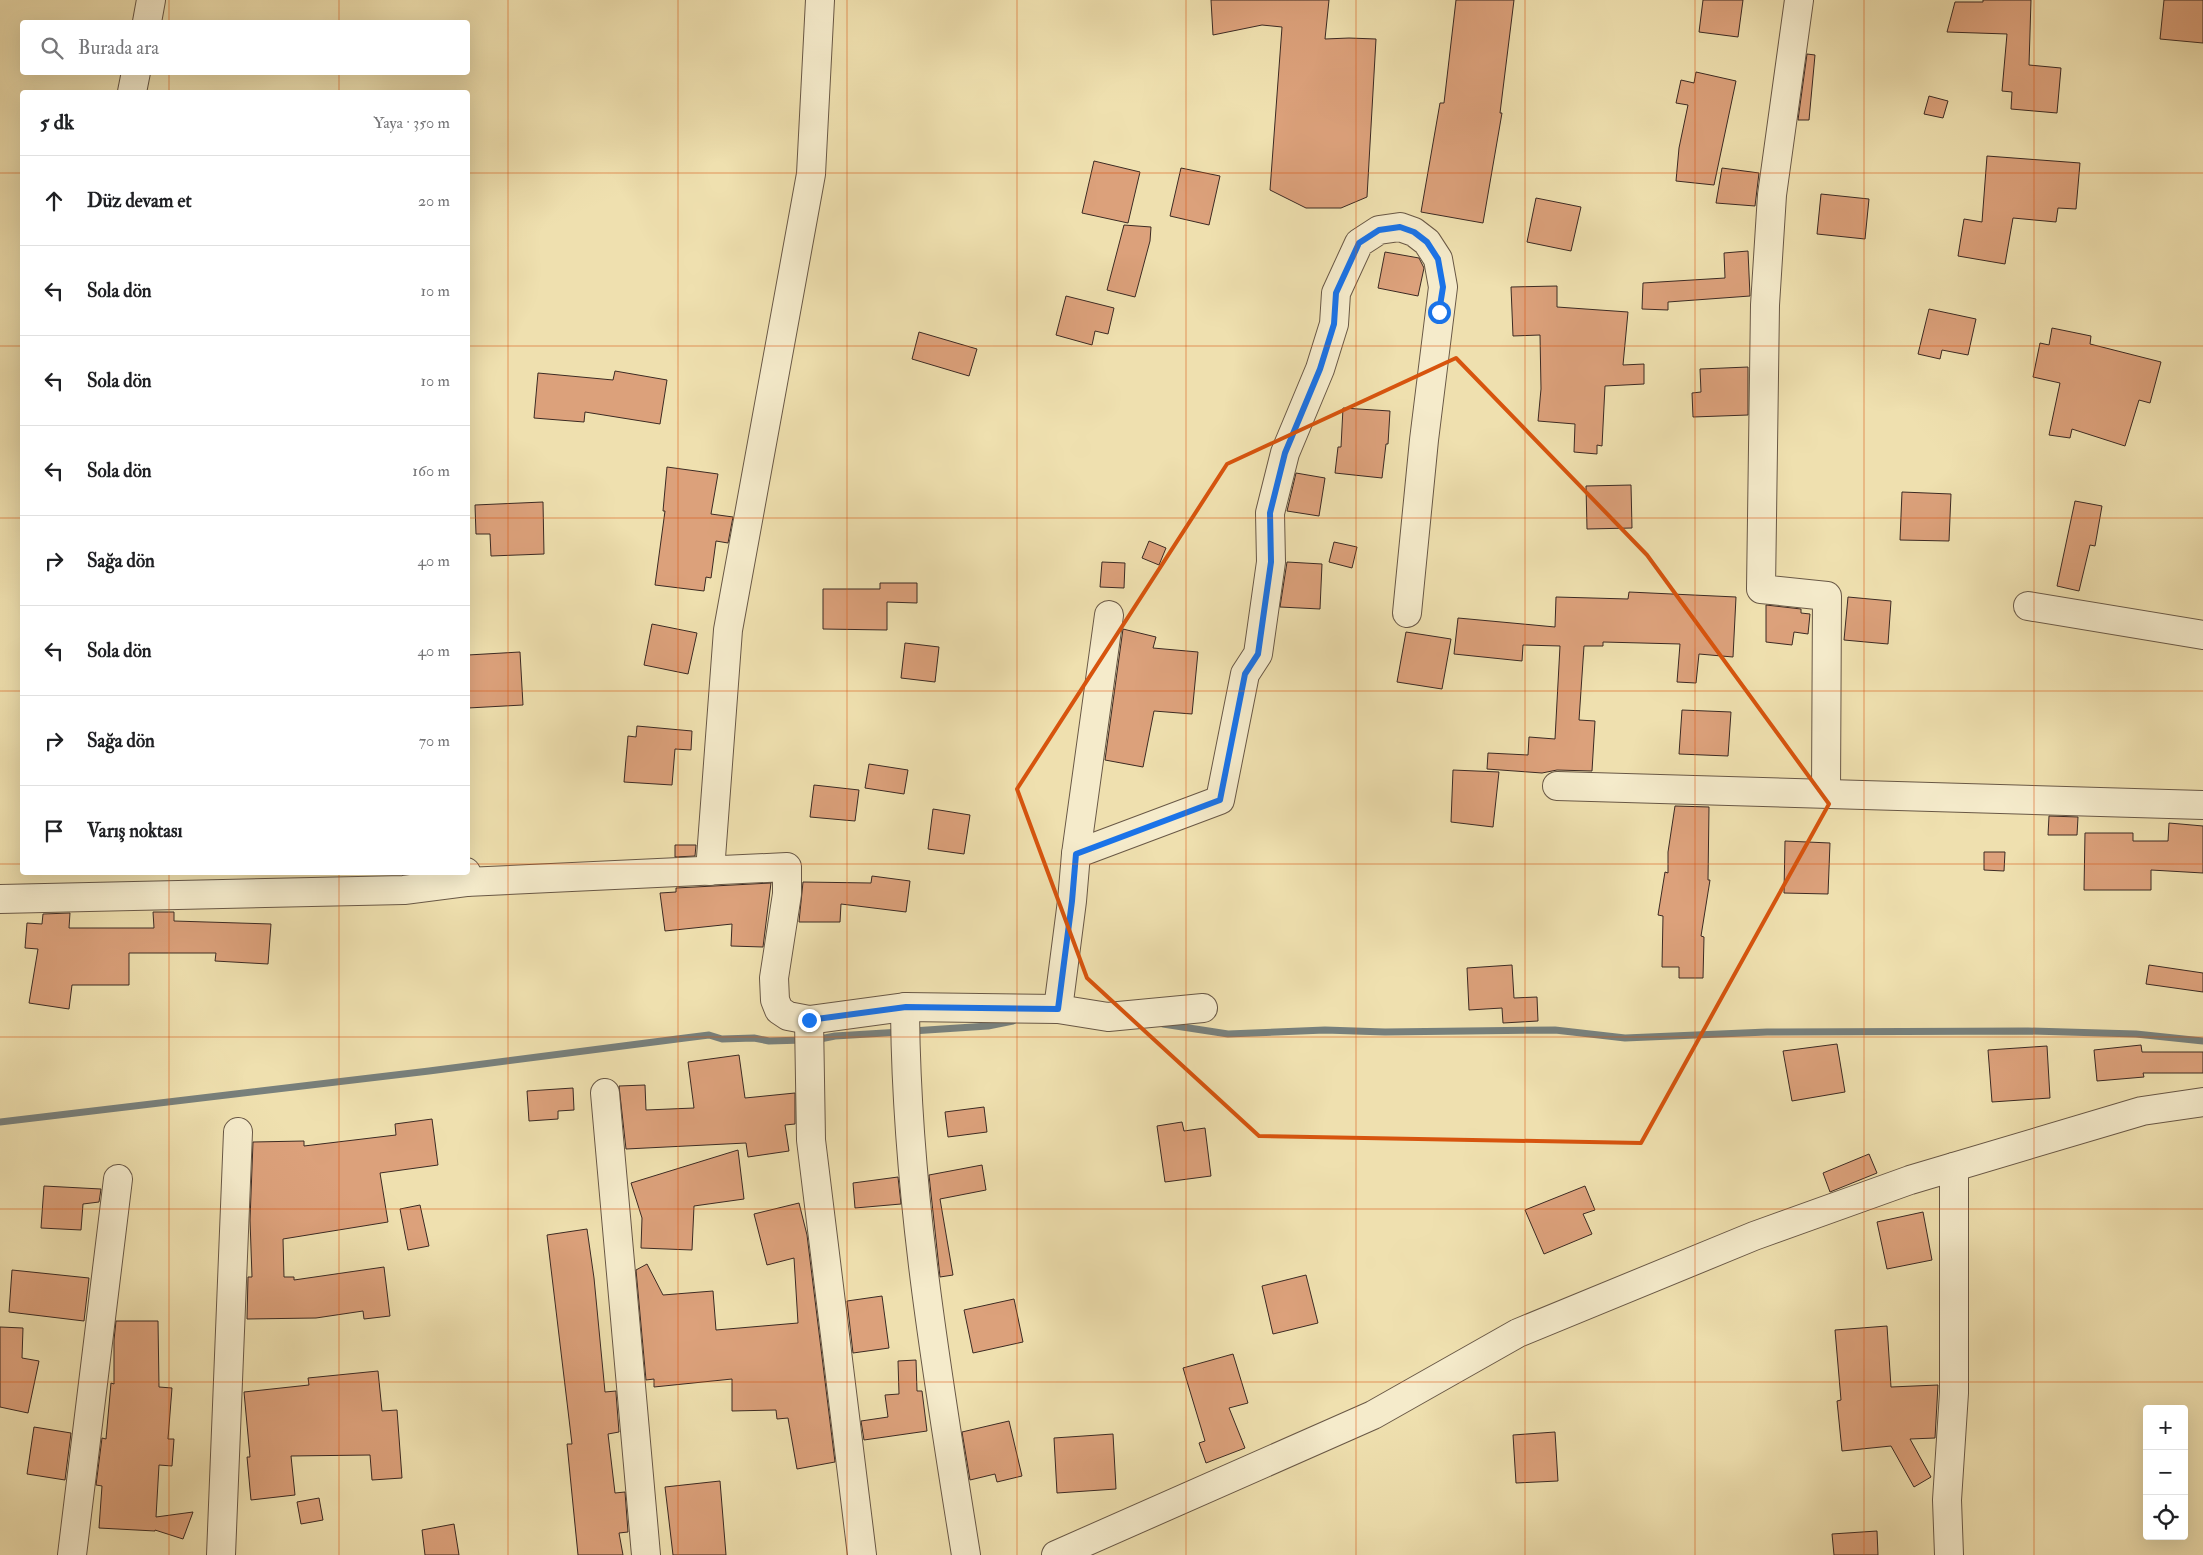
<!DOCTYPE html>
<html lang="tr">
<head>
<meta charset="utf-8">
<style>
  :root { --surface:#fff; --page:#f2f2f2; --text:#202124; --muted:#757577; --line:#e0e0e0 }
  body { margin:0; font-family:"IM FELL Double Pica",serif; background:var(--page); color:var(--text) }
  .controls { position:absolute; right:15px; bottom:15px; display:grid; overflow:hidden; border-radius:5px; box-shadow:0 5px 20px #0002 }
  .controls button { width:45px; height:45px; display:grid; place-items:center; padding:0; border:0; border-bottom:1px solid var(--line); background:var(--surface); color:var(--text); font:25px sans-serif }
  .stop { position:absolute; width:15px; height:15px; margin:-11px; border:4px solid #1a73e8; border-radius:50%; background:#fff }
  .stop.end { background:#1a73e8; border-color:#fff; box-shadow:0 1px 5px #0008 }
  .list { margin:0; padding:0; list-style:none }
  h2 { display:flex; justify-content:space-between; align-items:center; height:65px; margin:0; padding:0 20px; font-size:21px }
  h2 small { font-size:16px; font-weight:400; color:var(--muted) }
  .list li { display:grid; grid-template-columns:32px 1fr auto; gap:15px; align-items:center; box-sizing:border-box; height:90px; padding:0 20px; border-top:1px solid var(--line) }
  .list b { display:block; font-size:19px; white-space:nowrap }
  .list em { font-size:16px; font-style:normal; color:var(--muted) }
  .icon { flex:none; width:28px; height:28px; fill:none; stroke:currentColor; stroke-width:2; stroke-linecap:round; stroke-linejoin:round }
  .map { position:relative; flex:none; width:2203px; height:1555px; overflow:hidden }
  .search { position:absolute; background:var(--surface); box-shadow:0 5px 20px #0002; left:20px; top:20px; width:450px; height:55px; display:flex; align-items:center; gap:12px; box-sizing:border-box; padding:0 18px; border-radius:5px; color:var(--muted); font-size:19px }
  .panel { position:absolute; background:var(--surface); box-shadow:0 5px 20px #0002; left:20px; top:90px; width:450px; height:785px; border-radius:5px }
  .map>svg:first-child { display:block }
  .lines { fill:none; stroke-linecap:round; stroke-linejoin:round }
  .stream { stroke:#78807c; stroke-width:7 }
  .building { fill:#dca17b; stroke:#3c2a23 }
  .minor-casing { stroke:#695846; stroke-width:30 }
  .minor { stroke:#f5ebcb; stroke-width:28 }
  .route { stroke:#1a73e8; stroke-width:6 }
  .marked { fill:none; stroke:#d7540e; stroke-width:4; stroke-linejoin:round }
  .grid { fill:none; stroke:#d7540e; stroke-width:1; stroke-opacity:0.55 }
</style>
</head>
<body>
<div class="map">
<svg width="2203" height="1555" viewBox="0 0 2203 1555">
  <rect width="100%" height="100%" fill="#efe0af"/>
  <filter id="stains"><feTurbulence type="fractalNoise" baseFrequency=".004" numOctaves="4"/><feColorMatrix values="0 0 0 0 .2 0 0 0 0 .09 0 0 0 0 .02 0 0 0 .5 -.17"/></filter>
  <radialGradient id="worn" r=".72"><stop offset=".6" stop-color="#630" stop-opacity="0"/><stop offset="1" stop-color="#630" stop-opacity=".3"/></radialGradient>
  <g class="lines">
    <!-- stream -->
    <g class="stream">
      <path d="M 1163,1024 L 1228,1034 L 1325,1030 L 1385,1032 L 1555,1030 L 1625,1038 L 1767,1032 L 2028,1031 L 2136,1034 L 2203,1041"/>
      <path d="M 912,1031 L 988,1026 L 1013,1021"/>
      <path d="M 815,1040 L 835,1036 L 901,1032"/>
      <path d="M 0,1122 L 429,1071 L 685,1038 L 709,1035 L 722,1039 L 754,1038 L 769,1041 L 804,1040"/>
    </g>
  </g>
  <!-- building -->
  <g class="building">
    <path d="M 1211,0 L 1329,0 L 1325,39 L 1349,38 L 1376,39 L 1367,197 L 1341,208 L 1306,208 L 1270,190 L 1282,27 L 1262,25 L 1213,35 Z"/>
    <path d="M 1456,0 L 1514,0 L 1500,113 L 1502,113 L 1483,223 L 1421,212 L 1440,103 L 1444,103 Z"/>
    <path d="M 1703,0 L 1743,0 L 1738,37 L 1699,32 Z"/>
    <path d="M 1983,0 L 2031,0 L 2029,65 L 2061,68 L 2057,113 L 2011,109 L 2012,92 L 2002,91 L 2007,34 L 1947,32 L 1955,2 L 1983,2 Z"/>
    <path d="M 2164,0 L 2203,0 L 2203,43 L 2160,39 Z"/>
    <path d="M 1807,54 L 1815,55 L 1809,120 L 1798,120 Z"/>
    <path d="M 1696,72 L 1736,81 L 1714,185 L 1676,181 L 1679,148 L 1688,105 L 1676,103 L 1681,80 L 1694,83 Z"/>
    <path d="M 1929,96 L 1948,101 L 1943,118 L 1924,114 Z"/>
    <path d="M 1987,156 L 2080,163 L 2076,209 L 2058,208 L 2056,222 L 2013,218 L 2005,264 L 1958,256 L 1964,219 L 1982,222 Z"/>
    <path d="M 1094,161 L 1140,172 L 1128,223 L 1082,213 Z"/>
    <path d="M 1181,168 L 1220,176 L 1209,225 L 1170,216 Z"/>
    <path d="M 1722,168 L 1759,173 L 1755,206 L 1716,203 Z"/>
    <path d="M 1821,194 L 1869,199 L 1865,239 L 1817,234 Z"/>
    <path d="M 1536,198 L 1581,207 L 1571,251 L 1527,242 Z"/>
    <path d="M 1124,225 L 1151,227 L 1150,241 L 1135,297 L 1107,290 Z"/>
    <path d="M 1748,251 L 1750,296 L 1668,302 L 1668,310 L 1642,309 L 1643,283 L 1725,278 L 1724,253 Z"/>
    <path d="M 1385,252 L 1419,258 L 1424,268 L 1418,296 L 1378,288 Z"/>
    <path d="M 1557,286 L 1557,307 L 1628,312 L 1623,365 L 1644,364 L 1644,384 L 1605,386 L 1602,446 L 1597,445 L 1597,454 L 1574,452 L 1575,424 L 1538,421 L 1541,389 L 1540,335 L 1513,336 L 1511,287 Z"/>
    <path d="M 1066,296 L 1114,308 L 1108,334 L 1095,331 L 1092,345 L 1056,335 Z"/>
    <path d="M 1929,309 L 1976,319 L 1968,355 L 1942,350 L 1940,359 L 1918,354 Z"/>
    <path d="M 2052,328 L 2091,336 L 2090,344 L 2161,362 L 2150,403 L 2139,400 L 2125,446 L 2072,429 L 2070,438 L 2049,435 L 2060,383 L 2033,377 L 2040,343 L 2049,345 Z"/>
    <path d="M 919,332 L 977,349 L 969,376 L 912,359 Z"/>
    <path d="M 1748,367 L 1748,415 L 1693,417 L 1692,393 L 1701,392 L 1700,369 Z"/>
    <path d="M 615,371 L 667,380 L 660,424 L 585,412 L 584,422 L 534,418 L 538,373 L 613,380 Z"/>
    <path d="M 1343,408 L 1390,411 L 1388,444 L 1386,444 L 1382,478 L 1335,473 L 1338,447 L 1341,447 Z"/>
    <path d="M 667,467 L 718,474 L 711,514 L 733,517 L 728,543 L 716,541 L 711,578 L 706,577 L 704,591 L 655,585 L 665,511 L 663,511 Z"/>
    <path d="M 1296,473 L 1325,478 L 1319,516 L 1287,511 Z"/>
    <path d="M 1631,485 L 1632,528 L 1587,529 L 1586,486 Z"/>
    <path d="M 1902,492 L 1951,494 L 1949,541 L 1900,540 Z"/>
    <path d="M 2075,501 L 2102,506 L 2095,546 L 2090,545 L 2079,591 L 2057,586 Z"/>
    <path d="M 543,502 L 544,554 L 491,556 L 490,534 L 476,534 L 475,505 Z"/>
    <path d="M 1149,541 L 1166,548 L 1159,565 L 1142,558 Z"/>
    <path d="M 1334,542 L 1357,547 L 1352,568 L 1329,562 Z"/>
    <path d="M 1102,562 L 1125,563 L 1124,588 L 1100,587 Z"/>
    <path d="M 1287,562 L 1322,564 L 1320,609 L 1280,607 Z"/>
    <path d="M 880,583 L 917,583 L 917,603 L 887,602 L 887,630 L 823,629 L 823,589 L 880,589 Z"/>
    <path d="M 1629,592 L 1736,597 L 1733,657 L 1699,654 L 1696,683 L 1677,682 L 1680,644 L 1603,642 L 1603,646 L 1584,646 L 1579,720 L 1595,721 L 1592,771 L 1557,770 L 1542,773 L 1487,769 L 1488,753 L 1528,755 L 1529,737 L 1555,739 L 1560,646 L 1523,645 L 1522,661 L 1454,654 L 1458,618 L 1555,627 L 1556,597 L 1628,599 Z"/>
    <path d="M 1848,597 L 1891,601 L 1888,644 L 1844,640 Z"/>
    <path d="M 1766,605 L 1801,609 L 1801,613 L 1810,614 L 1808,634 L 1794,632 L 1792,645 L 1766,642 Z"/>
    <path d="M 652,624 L 697,633 L 688,674 L 644,665 Z"/>
    <path d="M 1123,629 L 1156,637 L 1153,648 L 1198,652 L 1192,714 L 1154,711 L 1143,767 L 1105,760 Z"/>
    <path d="M 1406,632 L 1451,639 L 1442,689 L 1397,682 Z"/>
    <path d="M 905,643 L 939,647 L 935,682 L 901,678 Z"/>
    <path d="M 520,652 L 523,705 L 468,708 L 468,655 Z"/>
    <path d="M 1682,710 L 1731,712 L 1728,756 L 1679,754 Z"/>
    <path d="M 637,726 L 692,731 L 691,750 L 675,749 L 672,785 L 624,782 L 628,736 L 636,737 Z"/>
    <path d="M 869,764 L 908,770 L 904,794 L 865,788 Z"/>
    <path d="M 1453,770 L 1499,772 L 1493,827 L 1451,822 Z"/>
    <path d="M 814,785 L 859,790 L 855,821 L 810,817 Z"/>
    <path d="M 1675,806 L 1709,807 L 1708,880 L 1710,880 L 1701,936 L 1704,937 L 1703,978 L 1679,978 L 1679,967 L 1662,967 L 1663,916 L 1658,915 L 1665,872 L 1668,873 L 1668,852 Z"/>
    <path d="M 933,809 L 970,815 L 964,854 L 928,849 Z"/>
    <path d="M 2049,816 L 2078,817 L 2077,835 L 2048,835 Z"/>
    <path d="M 2169,823 L 2203,826 L 2203,873 L 2151,870 L 2151,890 L 2084,890 L 2085,833 L 2133,833 L 2133,841 L 2168,841 Z"/>
    <path d="M 1785,841 L 1830,843 L 1828,894 L 1784,893 Z"/>
    <path d="M 675,845 L 696,845 L 695,856 L 675,857 Z"/>
    <path d="M 1984,852 L 2005,852 L 2004,871 L 1984,870 Z"/>
    <path d="M 872,876 L 910,881 L 906,912 L 841,904 L 840,922 L 799,922 L 803,882 L 871,883 Z"/>
    <path d="M 771,883 L 763,947 L 731,946 L 732,924 L 665,931 L 660,893 L 676,892 L 676,888 Z"/>
    <path d="M 153,912 L 174,912 L 174,921 L 271,924 L 268,964 L 215,961 L 216,953 L 129,953 L 129,985 L 72,985 L 69,1009 L 29,1003 L 38,949 L 25,948 L 27,923 L 42,924 L 43,914 L 70,913 L 69,928 L 154,928 Z"/>
    <path d="M 1512,965 L 1514,998 L 1537,997 L 1538,1021 L 1503,1023 L 1502,1008 L 1469,1010 L 1467,968 Z"/>
    <path d="M 2149,965 L 2203,973 L 2203,992 L 2146,984 Z"/>
    <path d="M 1837,1044 L 1845,1092 L 1792,1101 L 1783,1051 Z"/>
    <path d="M 2141,1045 L 2142,1052 L 2203,1052 L 2203,1073 L 2143,1073 L 2144,1077 L 2097,1081 L 2094,1050 Z"/>
    <path d="M 2047,1046 L 2050,1098 L 1992,1102 L 1988,1050 Z"/>
    <path d="M 739,1055 L 745,1098 L 795,1093 L 795,1124 L 785,1125 L 789,1151 L 748,1157 L 746,1143 L 626,1149 L 619,1086 L 645,1085 L 646,1110 L 694,1108 L 688,1062 Z"/>
    <path d="M 573,1088 L 574,1110 L 558,1111 L 558,1119 L 529,1121 L 527,1091 Z"/>
    <path d="M 984,1107 L 987,1132 L 948,1137 L 945,1112 Z"/>
    <path d="M 432,1119 L 438,1165 L 380,1173 L 388,1222 L 283,1239 L 284,1277 L 294,1277 L 294,1280 L 384,1267 L 390,1316 L 364,1319 L 363,1311 L 316,1318 L 247,1319 L 248,1277 L 252,1277 L 250,1220 L 253,1142 L 304,1141 L 304,1146 L 396,1135 L 395,1124 Z"/>
    <path d="M 1182,1122 L 1184,1131 L 1205,1128 L 1211,1176 L 1165,1182 L 1157,1126 Z"/>
    <path d="M 738,1150 L 744,1199 L 694,1206 L 692,1250 L 641,1248 L 642,1218 L 631,1183 Z"/>
    <path d="M 1869,1154 L 1877,1173 L 1830,1192 L 1823,1173 Z"/>
    <path d="M 982,1165 L 986,1190 L 940,1199 L 953,1275 L 940,1277 L 929,1175 Z"/>
    <path d="M 898,1177 L 901,1204 L 855,1208 L 853,1183 Z"/>
    <path d="M 44,1186 L 101,1189 L 99,1202 L 83,1204 L 81,1230 L 41,1228 Z"/>
    <path d="M 1585,1186 L 1595,1210 L 1583,1214 L 1592,1234 L 1544,1254 L 1525,1210 Z"/>
    <path d="M 799,1203 L 807,1235 L 835,1462 L 797,1469 L 788,1418 L 777,1419 L 776,1410 L 732,1411 L 732,1379 L 654,1387 L 654,1379 L 646,1380 L 636,1270 L 647,1264 L 663,1295 L 713,1291 L 716,1330 L 798,1323 L 794,1258 L 767,1265 L 754,1214 Z"/>
    <path d="M 420,1205 L 429,1246 L 408,1250 L 400,1209 Z"/>
    <path d="M 1923,1212 L 1932,1260 L 1887,1269 L 1877,1222 Z"/>
    <path d="M 587,1229 L 594,1278 L 605,1392 L 616,1391 L 616,1393 L 619,1432 L 608,1434 L 615,1493 L 625,1492 L 628,1532 L 619,1533 L 623,1555 L 578,1555 L 567,1444 L 572,1444 L 547,1235 Z"/>
    <path d="M 12,1270 L 89,1278 L 84,1321 L 9,1312 Z"/>
    <path d="M 1306,1275 L 1318,1323 L 1273,1334 L 1262,1286 Z"/>
    <path d="M 882,1296 L 889,1348 L 853,1353 L 847,1301 Z"/>
    <path d="M 1014,1299 L 1023,1342 L 973,1353 L 964,1310 Z"/>
    <path d="M 116,1321 L 158,1321 L 159,1387 L 172,1388 L 168,1439 L 174,1439 L 172,1466 L 159,1465 L 156,1517 L 193,1512 L 183,1539 L 155,1530 L 155,1531 L 99,1528 L 102,1486 L 96,1485 L 102,1438 L 106,1439 L 111,1383 L 114,1384 L 114,1340 Z"/>
    <path d="M 1887,1326 L 1891,1387 L 1938,1385 L 1935,1438 L 1910,1439 L 1931,1477 L 1914,1487 L 1891,1446 L 1842,1451 L 1837,1401 L 1841,1400 L 1835,1330 Z"/>
    <path d="M 0,1327 L 23,1328 L 22,1358 L 39,1361 L 28,1413 L 0,1407 Z"/>
    <path d="M 1233,1354 L 1248,1403 L 1229,1408 L 1245,1448 L 1206,1463 L 1199,1443 L 1205,1441 L 1183,1368 Z"/>
    <path d="M 916,1360 L 917,1391 L 922,1391 L 927,1431 L 864,1440 L 861,1421 L 888,1417 L 885,1395 L 899,1394 L 898,1361 Z"/>
    <path d="M 378,1371 L 382,1411 L 397,1410 L 402,1478 L 372,1480 L 370,1455 L 291,1456 L 295,1495 L 251,1500 L 247,1457 L 250,1457 L 244,1392 L 309,1385 L 308,1378 Z"/>
    <path d="M 1009,1421 L 1022,1476 L 997,1482 L 995,1474 L 970,1480 L 962,1432 Z"/>
    <path d="M 34,1427 L 71,1433 L 65,1480 L 27,1474 Z"/>
    <path d="M 1555,1432 L 1558,1481 L 1516,1483 L 1513,1435 Z"/>
    <path d="M 1113,1434 L 1116,1489 L 1057,1493 L 1054,1438 Z"/>
    <path d="M 720,1481 L 726,1555 L 673,1555 L 665,1487 Z"/>
    <path d="M 319,1498 L 323,1520 L 301,1524 L 297,1502 Z"/>
    <path d="M 454,1524 L 459,1555 L 425,1555 L 422,1530 Z"/>
    <path d="M 1877,1531 L 1878,1555 L 1834,1555 L 1832,1534 Z"/>
  </g>
  <g class="lines">
    <defs>
      <g id="minor">
        <path d="M 1799,0 L 1772,195 L 1765,305 L 1761,589 L 1827,596 L 1826,793"/>
        <path d="M 147,22 L 151,0"/>
        <path d="M 132,92 L 136,72"/>
        <path d="M 2028,606 L 2203,635"/>
        <path d="M 1557,786 L 2203,805"/>
        <path d="M 1076,854 L 1109,615"/>
        <path d="M 710,871 L 728,630 L 811,174 L 820,0"/>
        <path d="M 466,872 L 466,882 L 787,867 L 787,894 L 774,978 L 775,1000 L 779,1010 L 788,1016 L 809,1020 L 905,1007 L 1058,1009 L 1108,1017 L 1203,1008"/>
        <path d="M 0,899 L 404,890 L 466,882"/>
        <path d="M 905,1007 C 906,1191 937,1373 966,1555"/>
        <path d="M 1058,1009 L 1072,901 L 1076,854 L 1220,800 L 1245,674 L 1258,654 L 1271,562 L 1270,513 L 1285,453 L 1320,369 L 1334,324 L 1336,293 L 1359,243 L 1379,230 L 1400,227 L 1414,232 L 1427,242 L 1438,259 L 1443,287 L 1424,440 L 1407,613"/>
        <path d="M 809,1020 L 811,1140 L 862,1555"/>
        <path d="M 605,1093 L 646,1555"/>
        <path d="M 72,1555 L 118,1179"/>
        <path d="M 221,1555 L 238,1132"/>
        <path d="M 1056,1555 L 1373,1415 L 1518,1333 L 1754,1236 L 1910,1180 L 2142,1111 L 2203,1102"/>
        <path d="M 1949,1555 L 1947,1500 L 1954,1393 L 1954,1167"/>
      </g>
    </defs>
    <!-- minor casing -->
    <use href="#minor" class="minor-casing"/>
    <!-- minor -->
    <use href="#minor" class="minor"/>
  </g>
  <g class="lines">
    <!-- route -->
    <path class="route" d="M 809,1020 L 906,1007 L 1058,1009 L 1072,901 L 1076,854 L 1220,800 L 1245,674 L 1258,654 L 1271,562 L 1270,513 L 1285,453 L 1320,369 L 1334,324 L 1336,293 L 1359,243 L 1379,230 L 1400,227 L 1414,232 L 1427,242 L 1438,259 L 1443,287 L 1439,312"/>
  </g>
  <!-- marked area -->
  <path class="marked" d="M 1456,358 L 1647,555 L 1829,804 L 1641,1143 L 1259,1136 L 1087,978 L 1017,789 L 1227,464 Z"/>
  <!-- grid -->
  <path class="grid" d="M 169,0 L 169,22M 339,0 L 339,22M 508,0 L 508,1555M 678,0 L 678,1555M 847,0 L 847,1555M 1017,0 L 1017,1555M 1186,0 L 1186,1555M 1356,0 L 1356,1555M 1525,0 L 1525,1555M 1695,0 L 1695,1555M 1864,0 L 1864,1555M 2034,0 L 2034,1555M 169,72 L 169,92M 339,72 L 339,92M 0,173 L 22,173M 468,173 L 2203,173M 0,346 L 22,346M 468,346 L 2203,346M 0,518 L 22,518M 468,518 L 2203,518M 0,691 L 22,691M 468,691 L 2203,691M 0,864 L 22,864M 468,864 L 2203,864M 169,872 L 169,1555M 339,872 L 339,1555M 0,1037 L 2203,1037M 0,1209 L 2203,1209M 0,1382 L 2203,1382"/>
  <rect width="100%" height="100%" filter="url(#stains)"/>
  <rect width="100%" height="100%" fill="url(#worn)"/>
</svg>
<div class="controls">
<button>+</button>
<button>−</button>
<button><svg class="icon" aria-label="locate" viewBox="0 0 24 24"><circle cx="12" cy="12" r="6"/><path d="M12 2v4M12 18v4M2 12h4M18 12h4"/></svg></button>
</div>
<div class="stop" style="left:1439px;top:312px"></div>
<div class="stop end" style="left:809px;top:1020px"></div>
<div class="search"><svg class="icon" aria-label="search" viewBox="0 0 24 24"><circle cx="10" cy="10" r="6"/><path d="M15 15l6 6"/></svg>Burada ara</div>
<section class="panel">
<h2>5 dk<small>Yaya · 350 m</small></h2>
<ul class="list">
<li><svg class="icon" aria-label="ahead" viewBox="0 0 24 24"><path d="M12 20V5M6 11l6-6 6 6"/></svg><div><b>Düz devam et</b></div><em>20 m</em></li>
<li><svg class="icon" aria-label="left" viewBox="0 0 24 24"><path d="M17 20v-9H6M10 6l-5 5 5 5"/></svg><div><b>Sola dön</b></div><em>10 m</em></li>
<li><svg class="icon" aria-label="left" viewBox="0 0 24 24"><path d="M17 20v-9H6M10 6l-5 5 5 5"/></svg><div><b>Sola dön</b></div><em>10 m</em></li>
<li><svg class="icon" aria-label="left" viewBox="0 0 24 24"><path d="M17 20v-9H6M10 6l-5 5 5 5"/></svg><div><b>Sola dön</b></div><em>160 m</em></li>
<li><svg class="icon" aria-label="right" viewBox="0 0 24 24"><path d="M7 20v-9h11M14 6l5 5-5 5"/></svg><div><b>Sağa dön</b></div><em>40 m</em></li>
<li><svg class="icon" aria-label="left" viewBox="0 0 24 24"><path d="M17 20v-9H6M10 6l-5 5 5 5"/></svg><div><b>Sola dön</b></div><em>40 m</em></li>
<li><svg class="icon" aria-label="right" viewBox="0 0 24 24"><path d="M7 20v-9h11M14 6l5 5-5 5"/></svg><div><b>Sağa dön</b></div><em>70 m</em></li>
<li><svg class="icon" aria-label="arrive" viewBox="0 0 24 24"><path d="M6 21V4h12l-3 4 3 4H6"/></svg><div><b>Varış noktası</b></div></li>
</ul>
</section>
</div>
</body>
</html>
